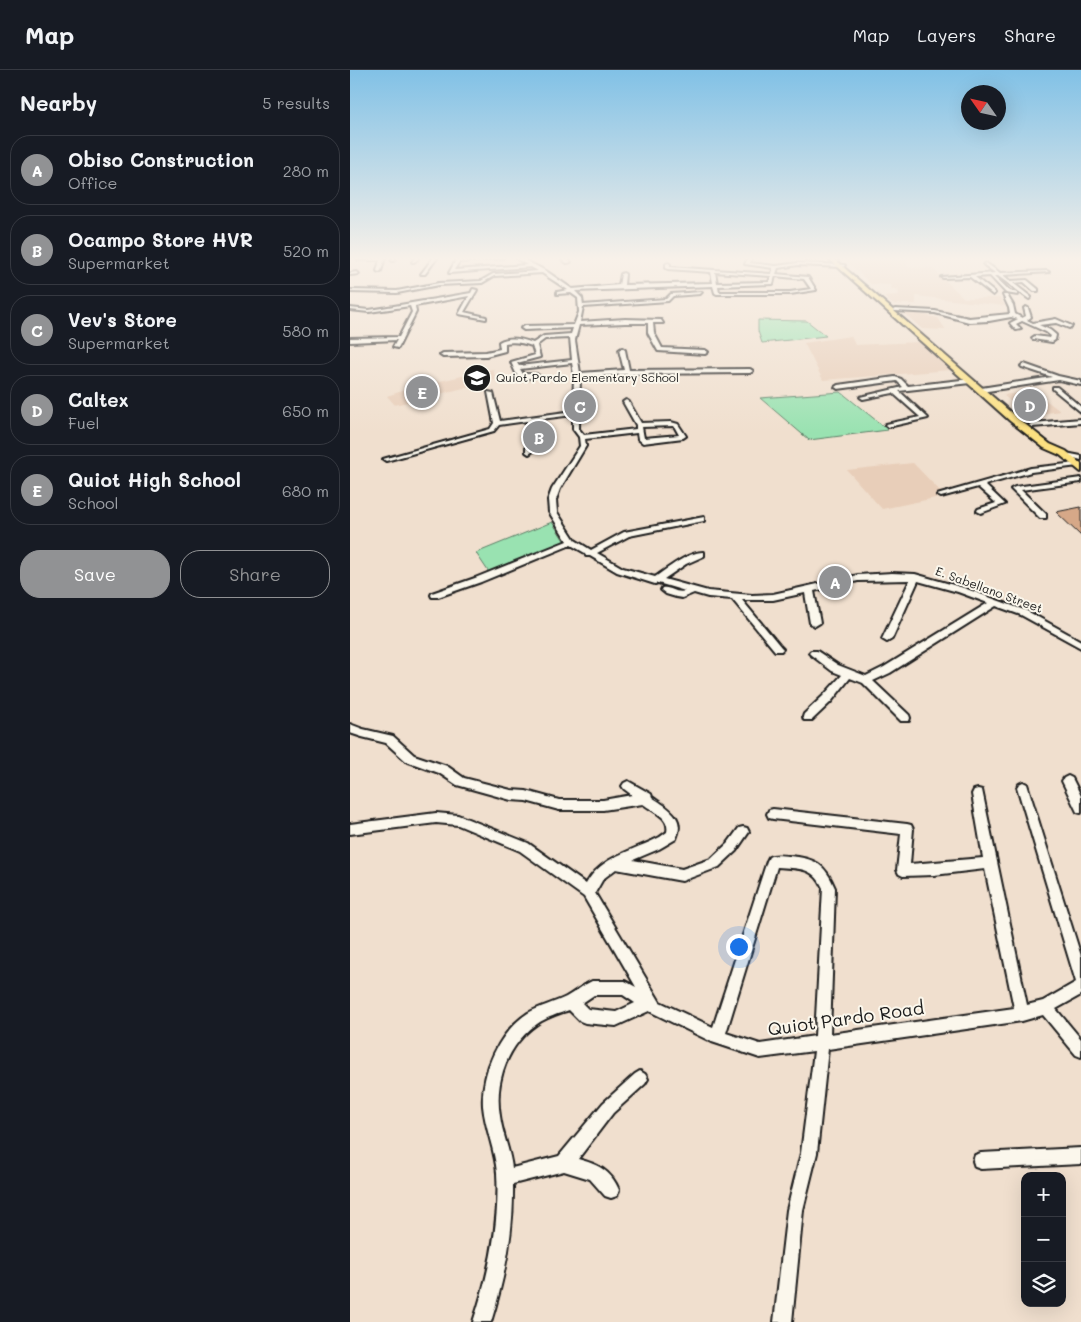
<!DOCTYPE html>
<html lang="en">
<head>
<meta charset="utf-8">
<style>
  :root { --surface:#171b24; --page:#20242c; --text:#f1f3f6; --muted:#9ea1a6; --line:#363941; --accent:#919294 }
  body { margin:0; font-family:Mali,sans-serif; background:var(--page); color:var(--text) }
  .controls { position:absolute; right:15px; bottom:15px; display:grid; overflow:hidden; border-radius:10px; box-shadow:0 5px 20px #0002 }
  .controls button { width:45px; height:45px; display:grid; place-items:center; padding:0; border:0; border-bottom:1px solid var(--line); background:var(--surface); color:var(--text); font:25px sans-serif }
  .compass { position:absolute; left:611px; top:15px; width:45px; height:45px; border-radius:50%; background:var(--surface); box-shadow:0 5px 20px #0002; rotate:304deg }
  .you { position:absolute; left:388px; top:876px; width:18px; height:18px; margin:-12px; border:4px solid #fff; border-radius:50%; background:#1a73e8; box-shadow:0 0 0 8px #1a73e833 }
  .badge { display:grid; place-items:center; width:32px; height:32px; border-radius:50%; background:var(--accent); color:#fff; font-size:16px; font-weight:700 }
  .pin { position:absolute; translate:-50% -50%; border:2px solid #fff; box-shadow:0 1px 5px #0006 }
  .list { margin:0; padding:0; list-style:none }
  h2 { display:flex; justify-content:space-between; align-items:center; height:65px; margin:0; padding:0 20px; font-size:21px }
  h2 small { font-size:16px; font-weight:400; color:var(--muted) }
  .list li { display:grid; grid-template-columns:32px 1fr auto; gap:15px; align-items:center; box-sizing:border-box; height:70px; margin:0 10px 10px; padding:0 10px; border:1px solid var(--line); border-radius:20px }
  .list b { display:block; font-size:19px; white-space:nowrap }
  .list p { margin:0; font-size:16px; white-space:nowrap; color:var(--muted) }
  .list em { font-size:16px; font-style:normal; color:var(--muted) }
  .actions { display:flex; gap:10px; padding:15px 20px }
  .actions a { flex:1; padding:11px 0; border:1px solid var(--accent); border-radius:20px; text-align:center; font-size:18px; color:var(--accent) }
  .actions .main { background:var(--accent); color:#fff }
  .icon { flex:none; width:28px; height:28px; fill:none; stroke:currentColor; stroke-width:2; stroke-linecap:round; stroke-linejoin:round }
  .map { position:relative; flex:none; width:731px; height:1252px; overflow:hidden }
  header { display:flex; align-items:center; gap:30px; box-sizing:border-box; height:70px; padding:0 25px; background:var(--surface); border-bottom:1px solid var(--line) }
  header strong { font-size:24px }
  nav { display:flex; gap:28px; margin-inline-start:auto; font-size:18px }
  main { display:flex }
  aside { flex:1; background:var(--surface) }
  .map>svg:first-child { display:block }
  .built { fill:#e8ceb9 }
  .green { fill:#99e2b1; stroke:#5a7f66 }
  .building { fill:#d6a888; stroke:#1c1c1c }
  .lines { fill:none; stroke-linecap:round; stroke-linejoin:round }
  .minor-casing { stroke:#1c1c1c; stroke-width:4 }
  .major-casing { stroke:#1c1c1c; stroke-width:4 }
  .minor { fill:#fbf7ec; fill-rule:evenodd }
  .major { fill:#fce080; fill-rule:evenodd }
  .labels { text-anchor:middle; stroke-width:4; stroke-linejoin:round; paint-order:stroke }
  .far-poi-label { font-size:12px; fill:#1c1c1c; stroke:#fbf7ec; text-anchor:start }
  .far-street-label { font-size:12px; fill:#1c1c1c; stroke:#fbf7ec }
  .near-street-label { font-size:18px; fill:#1c1c1c; stroke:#fbf7ec }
</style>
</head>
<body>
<header>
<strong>Map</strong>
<nav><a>Map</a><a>Layers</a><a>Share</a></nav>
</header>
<main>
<aside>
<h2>Nearby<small>5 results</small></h2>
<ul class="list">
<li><span class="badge">A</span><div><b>Obiso Construction</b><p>Office</p></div><em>280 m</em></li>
<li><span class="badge">B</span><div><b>Ocampo Store HVR</b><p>Supermarket</p></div><em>520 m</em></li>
<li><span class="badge">C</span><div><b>Vev's Store</b><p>Supermarket</p></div><em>580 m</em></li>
<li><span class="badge">D</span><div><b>Caltex</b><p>Fuel</p></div><em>650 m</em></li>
<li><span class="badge">E</span><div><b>Quiot High School</b><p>School</p></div><em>680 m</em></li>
</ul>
<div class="actions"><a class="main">Save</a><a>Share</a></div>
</aside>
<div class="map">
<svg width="731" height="1252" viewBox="0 0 731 1252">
  <rect width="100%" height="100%" fill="#f0dfce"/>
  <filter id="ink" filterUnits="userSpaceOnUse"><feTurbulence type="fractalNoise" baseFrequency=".02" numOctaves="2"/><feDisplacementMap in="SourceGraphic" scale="10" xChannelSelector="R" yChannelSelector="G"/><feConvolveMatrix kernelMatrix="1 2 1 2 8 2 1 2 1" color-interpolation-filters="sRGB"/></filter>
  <g filter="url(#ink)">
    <!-- built -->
    <g class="built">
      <path d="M 493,188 L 555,188 L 558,197 L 582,198 L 614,228 L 650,228 L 655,236 L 566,226 L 566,234 L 542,234 L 533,226 L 549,225 L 548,220 L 542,220 L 541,215 L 521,214 Z"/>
      <path d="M 554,243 L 564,243 L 588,248 L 596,260 L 572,259 Z"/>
      <path d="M 501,266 L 505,275 L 569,272 L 601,300 L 473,310 L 454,273 Z"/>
      <path d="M 143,299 L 146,310 L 45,335 L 37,326 L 64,317 Z"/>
      <path d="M 684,321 L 710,341 L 678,346 L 653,325 Z"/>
      <path d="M 563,393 L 595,426 L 532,439 L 497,400 Z"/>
    </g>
    <!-- green -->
    <g class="green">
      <path d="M 408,250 L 457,251 L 476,266 L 412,273 L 408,261 Z"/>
      <path d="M 491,322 L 538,360 L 459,370 L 410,328 Z"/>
      <path d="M 202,452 L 215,472 L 140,504 L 126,483 Z"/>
    </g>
    <!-- building -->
    <path class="building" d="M 731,437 L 731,466 L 706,442 Z"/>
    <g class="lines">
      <defs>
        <g id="minor">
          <path d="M 35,188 L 31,201 L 29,202 L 27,201 L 30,190 L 8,190 Z"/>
          <path d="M 42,188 L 46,188 L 43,191 L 41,190 Z"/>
          <path d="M 65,188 L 69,188 L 64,192 L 62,192 Z"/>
          <path d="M 83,188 L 87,188 L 75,204 L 71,204 Z"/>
          <path d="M 107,188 L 111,188 L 110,190 L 153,188 L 109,192 L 104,200 L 177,195 L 166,188 L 171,188 L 196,201 L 222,219 L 269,215 L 271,204 L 273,203 L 275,204 L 274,215 L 363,213 L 361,202 L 318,199 L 316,198 L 316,194 L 318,193 L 320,194 L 320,197 L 422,204 L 423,198 L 395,194 L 398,188 L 402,188 L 400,193 L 426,196 L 448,193 L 495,195 L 493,197 L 448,195 L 428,198 L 426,204 L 458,207 L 466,220 L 440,224 L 367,224 L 365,223 L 363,216 L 225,221 L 232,228 L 233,235 L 316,229 L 321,224 L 352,222 L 350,224 L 323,226 L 318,231 L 233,237 L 230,252 L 275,249 L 311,250 L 313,253 L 303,253 L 304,263 L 312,278 L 355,280 L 358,282 L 355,284 L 308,281 L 298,263 L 298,253 L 275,253 L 229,255 L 225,270 L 230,303 L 274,300 L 269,280 L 272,278 L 275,280 L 279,300 L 400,299 L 403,301 L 400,303 L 277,304 L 230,307 L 229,359 L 234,365 L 286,359 L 286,355 L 273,332 L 276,330 L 279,332 L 291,353 L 321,352 L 328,354 L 336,366 L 333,368 L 293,373 L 288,369 L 287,363 L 235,369 L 236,376 L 210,419 L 206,430 L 207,442 L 225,470 L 241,480 L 274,462 L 354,447 L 354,451 L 279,466 L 247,483 L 273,498 L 305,507 C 317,499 339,481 354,482 L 354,486 L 336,494 L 314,509 L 358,521 L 402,525 L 423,524 L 508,505 L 542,503 L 565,504 L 614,518 L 677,541 L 731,571 L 731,578 L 671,545 L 646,536 L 540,603 L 523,611 L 559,645 L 560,648 L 559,651 L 551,651 L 513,613 L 500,608 L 481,632 L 462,650 L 454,650 L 453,647 L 454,644 L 473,626 L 492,605 L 482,601 L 461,585 L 459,583 L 461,581 L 467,581 L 488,595 L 516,606 L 534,597 L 638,533 L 608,522 L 568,511 L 542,569 L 537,572 L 532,569 L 560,510 L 508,511 L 464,521 L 470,553 L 465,556 L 460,553 L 455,523 L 423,530 L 392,530 L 431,577 L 433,579 L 431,581 L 425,581 L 382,529 L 358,527 L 344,523 L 332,528 L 326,527 L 316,524 L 311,520 L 312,518 C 320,516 326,524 335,521 L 308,513 L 305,514 L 267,502 L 240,486 L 236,486 L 235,483 L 221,475 L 131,512 L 88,527 L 82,527 L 81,525 L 82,523 L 125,508 L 217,471 L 199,442 L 198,430 L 202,419 L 230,376 L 229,367 L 223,359 L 223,345 L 183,350 L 182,382 L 179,384 L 176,382 L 177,351 L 149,355 L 144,361 L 36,391 L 33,389 L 140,359 L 144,353 L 138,322 L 143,323 L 150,351 L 223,341 L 224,305 L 222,293 L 170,299 L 173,304 L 186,304 L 189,306 C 185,308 173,310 169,307 C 166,305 163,296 161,292 L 185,285 L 182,276 C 173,273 164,271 155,273 L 155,281 L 136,286 L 93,287 L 90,285 L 93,283 L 136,282 L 150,279 L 149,272 C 160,266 172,269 183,273 L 194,266 L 221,264 L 223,258 L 174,260 L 171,258 L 174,256 L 224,255 L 229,242 L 228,228 L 221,223 L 207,224 L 207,222 L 218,220 L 192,203 L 144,206 L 132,213 L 89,215 L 47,223 L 0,222 L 0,220 L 47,221 L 89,213 L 131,211 L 143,204 L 188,201 L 181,197 L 99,203 ZM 365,202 L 421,206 L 419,212 L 367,213 ZM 425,206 L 454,209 L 461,219 L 440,222 L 369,222 L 368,216 L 423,214 ZM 220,268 L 222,290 L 169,296 L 167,293 L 190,287 L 187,275 L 195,269 ZM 324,356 L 329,365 L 294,368 L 292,357 Z"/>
          <path d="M 210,188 L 215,188 L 221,192 L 217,193 Z"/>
          <path d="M 636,193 L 650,203 L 697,201 L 699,202 L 653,205 L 660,211 L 677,210 L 688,219 L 688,221 L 684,221 L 674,212 L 663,213 L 681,227 L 679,229 L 648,206 L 644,206 L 660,221 L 668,223 L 668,225 L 656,223 L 640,206 L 625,207 L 645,223 L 643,225 L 620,207 L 593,208 L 591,207 L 645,203 L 634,195 Z"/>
          <path d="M 7,202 L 9,204 L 0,205 L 0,203 Z"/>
          <path d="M 123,219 L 127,220 L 114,242 L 136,247 L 136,249 L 109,244 L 119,226 L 65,236 L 66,242 L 48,278 L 43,277 L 47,270 L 0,272 L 0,268 L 49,267 L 62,242 L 60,236 L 19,242 L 0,240 L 0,238 L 19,240 L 32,238 L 121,223 Z"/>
          <path d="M 653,225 L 657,225 L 663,235 L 665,244 L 672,248 L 676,246 L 674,238 L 676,237 L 678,238 L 681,247 L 677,250 L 683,253 L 706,249 L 722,256 L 719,258 L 706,253 L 689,255 L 700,260 L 706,265 L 705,270 L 702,272 L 683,269 L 682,268 L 685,266 L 700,268 L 701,266 L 696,262 L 672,251 L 666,254 L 671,259 L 666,260 L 660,253 L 668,249 L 661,247 L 639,251 L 619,252 L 585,243 L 545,241 L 543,240 L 545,239 L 585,241 L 619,248 L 660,244 L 659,238 Z"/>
          <path d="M 674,294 L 708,306 L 731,311 L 731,315 L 709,310 L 631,322 L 628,320 L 631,318 L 702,307 L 672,297 L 671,296 Z"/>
          <path d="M 545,307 L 551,309 L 558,316 L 620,309 L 623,311 L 620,313 L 549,321 L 578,348 L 538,357 L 535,355 L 536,354 L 570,347 L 543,323 L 513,329 L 510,327 L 553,317 L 547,311 L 488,319 L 485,317 L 488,315 Z"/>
          <path d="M 703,317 L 707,317 L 731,337 L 731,342 L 703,319 Z"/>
          <path d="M 731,349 L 731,353 L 682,357 L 679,355 L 682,353 Z"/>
          <path d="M 711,382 L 731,386 L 731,390 L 711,384 Z"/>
          <path d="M 726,393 L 728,394 L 728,396 L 681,402 L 635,415 L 655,434 L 631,443 L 627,441 L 628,439 L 646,433 L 628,417 L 591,427 L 587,425 L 681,398 Z"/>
          <path d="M 731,408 L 731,412 L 671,420 L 696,444 L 696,448 L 690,448 L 661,419 L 665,417 Z"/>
          <path d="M 0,654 L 13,659 L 43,666 L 64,685 L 97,696 L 114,708 L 161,720 L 176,721 L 209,730 L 253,730 L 282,725 L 274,719 L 272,716 L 274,713 L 278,711 L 301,724 L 302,727 C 318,738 336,747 326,769 L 309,779 L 283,790 L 332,799 L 361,789 L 378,773 L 389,758 L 393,757 L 397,758 L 399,762 L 386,781 L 369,797 L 332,811 L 266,799 L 253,809 L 245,823 L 310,932 L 363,957 L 417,791 L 419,787 C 425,784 432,786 439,786 C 465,788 475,794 485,818 L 480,964 L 664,938 L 635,799 L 584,805 L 553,806 L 549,804 L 547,800 L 551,764 L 423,749 L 419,748 L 417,744 L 419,740 L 423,739 L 557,754 L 561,755 L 563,759 L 560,794 L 633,788 L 622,724 L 624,720 L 628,719 L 632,720 L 677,935 L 693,931 L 726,912 L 667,717 L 669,714 L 673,712 L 677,714 L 731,886 L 731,925 L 706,939 L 731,969 L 731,987 L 726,985 L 693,945 L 672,951 L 478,979 L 467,1083 L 453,1140 L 442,1252 L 424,1252 L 437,1140 L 451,1083 L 464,981 L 410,988 L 362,972 L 299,941 L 266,956 L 235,953 L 230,951 L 219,940 C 208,944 197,947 187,954 C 158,974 144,1011 150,1046 C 152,1063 160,1080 162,1098 L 209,1086 L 253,1033 L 285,1004 L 290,1001 L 295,1004 L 298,1009 L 295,1014 L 263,1043 L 228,1089 C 247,1094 261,1100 269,1120 L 267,1126 L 261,1128 L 255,1126 L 240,1109 L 214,1101 L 163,1114 C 164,1162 155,1207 141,1252 L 123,1252 C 139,1204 150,1154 147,1103 C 145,1080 135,1058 133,1036 C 131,1002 149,962 178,943 C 190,936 204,933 216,927 C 225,922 233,915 242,911 L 275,911 L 286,917 L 234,827 L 170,781 L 108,755 L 86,753 L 0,764 L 0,754 L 86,743 L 108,745 L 178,773 L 236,814 C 251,786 283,781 310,767 L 317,762 C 320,747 304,742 293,734 L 253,740 L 209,740 L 176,731 L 161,730 L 107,715 L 89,703 L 56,691 L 36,673 L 12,667 L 0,663 ZM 427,797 C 448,799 463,796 473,818 L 465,966 L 410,974 L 376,963 ZM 244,925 L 273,925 L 285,933 L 266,942 L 238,939 L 232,933 Z"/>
          <path d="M 718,706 L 722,708 L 731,726 L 731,743 L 727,742 L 712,711 L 714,708 Z"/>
          <path d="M 731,1078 L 731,1094 L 631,1099 L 625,1097 L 623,1091 L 625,1085 L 631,1083 Z"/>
        </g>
        <path id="major" d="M 478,188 L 483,188 L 666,347 L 700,374 L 716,381 L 731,394 L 731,402 L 710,385 L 694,378 L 660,351 Z"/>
      </defs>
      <!-- minor casing -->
      <use href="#minor" class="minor-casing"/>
      <!-- major casing -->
      <use href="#major" class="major-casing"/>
      <!-- minor -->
      <use href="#minor" class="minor"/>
      <!-- major -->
      <use href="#major" class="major"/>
    </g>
  </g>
  <!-- sky -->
  <linearGradient id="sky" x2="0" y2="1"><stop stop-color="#81c1e6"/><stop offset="0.52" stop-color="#f8f1e9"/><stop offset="1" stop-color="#f8f1e9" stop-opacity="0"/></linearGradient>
  <rect width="731" height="363" fill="url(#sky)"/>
  <!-- icons -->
  <defs>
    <symbol id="school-disc" viewBox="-11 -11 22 22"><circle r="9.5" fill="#1c1c1c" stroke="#fbf7ec"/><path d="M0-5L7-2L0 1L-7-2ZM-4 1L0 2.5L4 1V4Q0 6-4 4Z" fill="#fff"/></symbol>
  </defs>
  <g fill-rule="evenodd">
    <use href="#school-disc" x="111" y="292" width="32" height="32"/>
  </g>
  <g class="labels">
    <!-- far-poi labels -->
    <g class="far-poi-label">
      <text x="146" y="312">Quiot Pardo Elementary School</text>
    </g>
    <!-- far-street labels -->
    <g class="far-street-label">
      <text transform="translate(639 520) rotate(20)" y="4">E. Sabellano Street</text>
    </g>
    <!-- near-street labels -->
    <g class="near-street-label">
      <text transform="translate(496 949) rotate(-8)" y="6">Quiot Pardo Road</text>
    </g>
  </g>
</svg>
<div class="controls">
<button>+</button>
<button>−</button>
<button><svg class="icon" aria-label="layers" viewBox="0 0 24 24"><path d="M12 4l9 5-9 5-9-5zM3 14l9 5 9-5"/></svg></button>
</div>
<svg class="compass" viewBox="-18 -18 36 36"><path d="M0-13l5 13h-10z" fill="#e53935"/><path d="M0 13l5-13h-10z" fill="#9ea1a6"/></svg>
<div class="you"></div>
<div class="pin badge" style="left:485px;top:512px">A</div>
<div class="pin badge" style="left:189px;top:367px">B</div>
<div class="pin badge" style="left:230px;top:336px">C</div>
<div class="pin badge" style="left:680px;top:335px">D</div>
<div class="pin badge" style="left:72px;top:322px">E</div>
</div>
</main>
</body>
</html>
